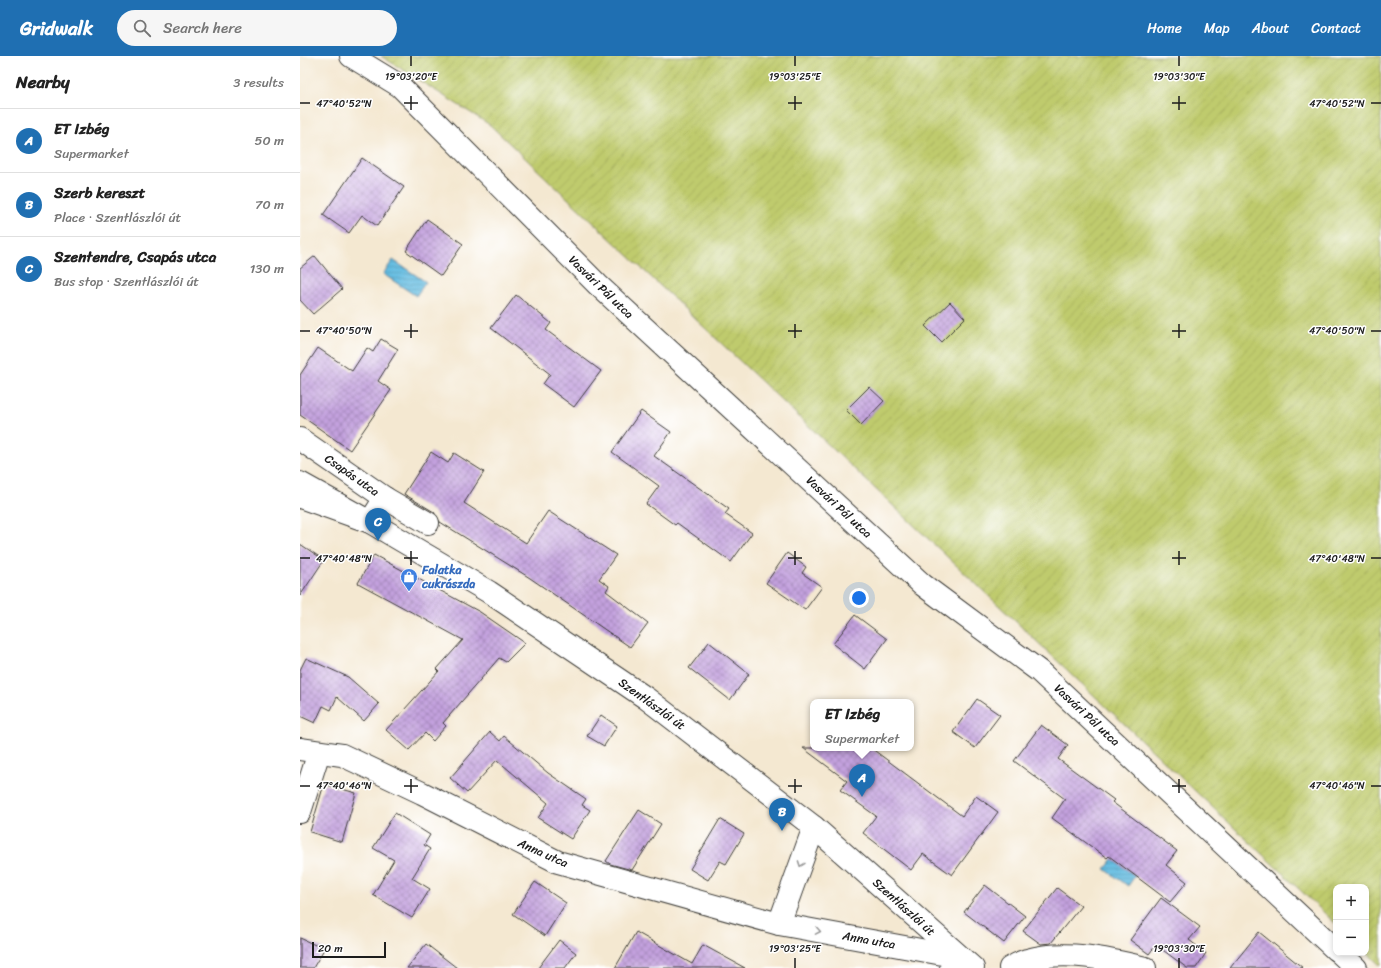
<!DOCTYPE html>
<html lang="en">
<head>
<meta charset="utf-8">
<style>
  :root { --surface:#fff; --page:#f6f6f6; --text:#222; --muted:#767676; --line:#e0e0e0; --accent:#1f6fb2 }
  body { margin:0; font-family:Sriracha,sans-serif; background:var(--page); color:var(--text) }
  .controls { position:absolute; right:12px; bottom:12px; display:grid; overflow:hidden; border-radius:8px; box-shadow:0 2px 6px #0003 }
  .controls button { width:36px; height:36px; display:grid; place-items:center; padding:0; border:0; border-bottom:1px solid var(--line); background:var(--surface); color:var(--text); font:20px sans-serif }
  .scale { position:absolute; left:12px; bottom:10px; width:74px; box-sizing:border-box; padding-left:4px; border:2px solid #1c1c1c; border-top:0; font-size:11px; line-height:14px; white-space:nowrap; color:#1c1c1c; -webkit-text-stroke:3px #fff; paint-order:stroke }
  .you { position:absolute; left:559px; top:542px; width:14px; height:14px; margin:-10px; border:3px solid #fff; border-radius:50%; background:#1a73e8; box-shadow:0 0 0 6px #1a73e833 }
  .badge { display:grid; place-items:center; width:26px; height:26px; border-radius:50%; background:var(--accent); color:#fff; font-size:13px; font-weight:700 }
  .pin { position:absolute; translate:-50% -33px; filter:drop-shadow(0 1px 2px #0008) }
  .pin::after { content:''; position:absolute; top:21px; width:14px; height:12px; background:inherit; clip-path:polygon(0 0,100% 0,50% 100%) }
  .popup { position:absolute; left:510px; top:643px; width:104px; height:52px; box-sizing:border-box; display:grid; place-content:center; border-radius:8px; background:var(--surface); filter:drop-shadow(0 1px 3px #0005); font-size:13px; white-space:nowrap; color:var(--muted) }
  .popup b { font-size:15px; color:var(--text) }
  .popup::after { content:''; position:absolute; left:50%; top:100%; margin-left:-8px; border:8px solid transparent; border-top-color:var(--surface) }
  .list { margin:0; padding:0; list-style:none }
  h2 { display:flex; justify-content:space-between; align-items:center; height:52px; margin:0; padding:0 16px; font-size:17px }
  h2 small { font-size:13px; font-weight:400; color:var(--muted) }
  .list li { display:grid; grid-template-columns:26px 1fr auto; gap:12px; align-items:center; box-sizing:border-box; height:64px; padding:0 16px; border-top:1px solid var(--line) }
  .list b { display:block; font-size:15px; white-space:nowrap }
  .list p { margin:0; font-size:13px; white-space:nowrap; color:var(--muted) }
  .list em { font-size:13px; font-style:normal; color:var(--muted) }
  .icon { flex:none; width:22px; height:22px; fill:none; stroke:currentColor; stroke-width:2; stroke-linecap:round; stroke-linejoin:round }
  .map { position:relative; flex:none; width:1081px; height:912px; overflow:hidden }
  header { display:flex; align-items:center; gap:24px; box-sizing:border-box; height:56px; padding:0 20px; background:var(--accent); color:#fff }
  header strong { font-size:19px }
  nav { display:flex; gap:22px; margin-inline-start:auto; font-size:14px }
  .search { width:280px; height:36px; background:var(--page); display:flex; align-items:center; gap:10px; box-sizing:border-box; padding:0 14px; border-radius:22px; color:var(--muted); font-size:15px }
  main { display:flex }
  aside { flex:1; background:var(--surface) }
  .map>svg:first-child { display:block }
  .garden { fill:url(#garden-furrows); stroke:#6e7444 }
  .water { fill:url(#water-rules); stroke:#406c7e }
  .building { fill:url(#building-cross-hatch) }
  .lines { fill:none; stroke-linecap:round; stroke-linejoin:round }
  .street-casing { stroke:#3c3b37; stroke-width:24 }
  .secondary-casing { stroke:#3c3b37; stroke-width:24 }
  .street { stroke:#fff; stroke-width:22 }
  .secondary { stroke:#fff; stroke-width:22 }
  .oneway { stroke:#999 }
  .ticks { fill:none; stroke:#1c1c1c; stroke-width:1.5 }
  .labels { text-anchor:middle; stroke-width:3; stroke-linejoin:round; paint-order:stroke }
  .street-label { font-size:12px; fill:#1c1c1c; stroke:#fff }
  .shop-label { font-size:12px; font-weight:bold; fill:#366cbe; stroke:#fff; text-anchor:start }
  .ticks-label { font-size:10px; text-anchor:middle; fill:#1c1c1c; stroke:#fff; stroke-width:3; stroke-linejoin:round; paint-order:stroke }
</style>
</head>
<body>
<header>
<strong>Gridwalk</strong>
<div class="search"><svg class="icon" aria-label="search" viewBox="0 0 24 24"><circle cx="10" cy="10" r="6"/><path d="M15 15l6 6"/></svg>Search here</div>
<nav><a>Home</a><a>Map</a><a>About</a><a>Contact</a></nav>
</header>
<main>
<aside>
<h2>Nearby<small>3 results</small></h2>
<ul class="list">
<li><span class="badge">A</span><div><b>ET Izbég</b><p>Supermarket</p></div><em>50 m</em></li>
<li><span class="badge">B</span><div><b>Szerb kereszt</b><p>Place · Szentlászlói út</p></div><em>70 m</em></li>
<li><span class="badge">C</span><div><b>Szentendre, Csapás utca</b><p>Bus stop · Szentlászlói út</p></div><em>130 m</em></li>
</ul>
</aside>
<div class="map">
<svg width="1081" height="912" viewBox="0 0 1081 912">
  <defs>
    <pattern id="garden-furrows" width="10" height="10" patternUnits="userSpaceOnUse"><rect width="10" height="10" fill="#bfcb6d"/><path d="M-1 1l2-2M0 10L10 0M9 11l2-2" fill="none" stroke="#a4ae5e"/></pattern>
    <pattern id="water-rules" width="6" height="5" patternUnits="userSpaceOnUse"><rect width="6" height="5" fill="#64bce1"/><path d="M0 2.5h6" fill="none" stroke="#56a1c0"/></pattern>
    <pattern id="building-cross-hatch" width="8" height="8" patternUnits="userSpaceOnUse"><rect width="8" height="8" fill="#c3a1de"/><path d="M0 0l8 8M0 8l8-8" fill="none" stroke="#9e82b3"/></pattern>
  </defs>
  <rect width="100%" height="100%" fill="#fff"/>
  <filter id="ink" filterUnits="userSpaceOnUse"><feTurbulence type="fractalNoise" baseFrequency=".025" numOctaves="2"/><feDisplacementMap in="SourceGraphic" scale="8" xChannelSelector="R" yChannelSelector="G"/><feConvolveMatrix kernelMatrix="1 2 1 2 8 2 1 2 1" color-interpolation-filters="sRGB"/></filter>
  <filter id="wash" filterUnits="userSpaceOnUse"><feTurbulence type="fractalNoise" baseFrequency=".012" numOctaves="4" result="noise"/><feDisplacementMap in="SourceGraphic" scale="16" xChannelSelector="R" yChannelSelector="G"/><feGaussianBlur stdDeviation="0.9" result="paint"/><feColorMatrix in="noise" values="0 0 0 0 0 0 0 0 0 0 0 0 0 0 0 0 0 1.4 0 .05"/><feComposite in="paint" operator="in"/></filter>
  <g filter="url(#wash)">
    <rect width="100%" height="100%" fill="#f4e8d1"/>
    <!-- garden -->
    <path class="garden" d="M 81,0 L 1081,0 L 1081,910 L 1066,896 L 1066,831 L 1036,831 L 1036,868 L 190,69 Z"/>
    <!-- water -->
    <g class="water">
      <path d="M 93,204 L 126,226 L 116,240 L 83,218 Z"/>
      <path d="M 813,803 L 835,820 L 828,830 L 805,813 Z"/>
    </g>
    <g id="blocks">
      <!-- building -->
      <g class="building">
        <path d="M 62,102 L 104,131 L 77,170 L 62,159 L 49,177 L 23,159 Z"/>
        <path d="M 127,163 L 163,188 L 141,220 L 106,195 Z"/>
        <path d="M 15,200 L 42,233 L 13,258 L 0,244 L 0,212 Z"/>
        <path d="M 216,239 L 251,267 L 246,274 L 301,315 L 274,351 L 243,328 L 250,318 L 191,272 Z"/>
        <path d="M 650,246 L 665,262 L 641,286 L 625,270 Z"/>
        <path d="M 81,283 L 98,293 L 78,325 L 91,334 L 50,394 L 0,359 L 0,319 L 18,292 L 52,315 L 67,292 L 73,296 Z"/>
        <path d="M 569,331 L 584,345 L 561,369 L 546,354 Z"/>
        <path d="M 341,355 L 371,376 L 354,400 L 429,453 L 425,458 L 452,477 L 431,506 L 377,467 L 375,469 L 346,448 L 359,430 L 312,396 Z"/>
        <path d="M 131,396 L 148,407 L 154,397 L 184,416 L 164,447 L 226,487 L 248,455 L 316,499 L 299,523 L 309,530 L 306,535 L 348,567 L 330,591 L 230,522 L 140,466 L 134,456 L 104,438 Z"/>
        <path d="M 0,488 L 24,504 L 0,540 Z"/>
        <path d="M 487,497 L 506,511 L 502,517 L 522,531 L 505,554 L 466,527 Z"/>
        <path d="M 74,499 L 180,556 L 225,587 L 206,606 L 199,602 L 143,667 L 146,670 L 133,685 L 125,677 L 109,694 L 86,674 L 139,615 L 137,613 L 163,584 L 58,527 Z"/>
        <path d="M 555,559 L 587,583 L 565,613 L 533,588 Z"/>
        <path d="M 409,586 L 449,618 L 430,644 L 389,612 Z"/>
        <path d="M 6,602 L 48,621 L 79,648 L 64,665 L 37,641 L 31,654 L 23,650 L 15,667 L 0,660 L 0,614 Z"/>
        <path d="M 677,643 L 700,659 L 675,692 L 653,676 Z"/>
        <path d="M 301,659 L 317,670 L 304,690 L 287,680 Z"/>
        <path d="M 741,669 L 768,689 L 758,703 L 814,744 L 812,746 L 877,795 L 866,809 L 887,826 L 870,846 L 809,800 L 807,802 L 752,762 L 765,743 L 714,705 Z"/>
        <path d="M 190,676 L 200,685 L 204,680 L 248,717 L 286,743 L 282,749 L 290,754 L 271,783 L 238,762 L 248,747 L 197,704 L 167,737 L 150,722 Z"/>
        <path d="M 503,692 L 571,692 L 662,760 L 676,740 L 698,756 L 652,819 L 623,798 L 611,814 L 563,777 L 576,760 L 540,734 L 547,725 Z"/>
        <path d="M 24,728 L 56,737 L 42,786 L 10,776 Z"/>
        <path d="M 339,754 L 361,768 L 332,814 L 310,808 L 306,805 Z"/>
        <path d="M 95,757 L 130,779 L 124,789 L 130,793 L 112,822 L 130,833 L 112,862 L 73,839 L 94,804 L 73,792 Z"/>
        <path d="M 420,763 L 444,778 L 426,808 L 420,805 L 408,824 L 390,813 Z"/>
        <path d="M 235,826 L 266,847 L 245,880 L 213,858 Z"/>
        <path d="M 685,829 L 725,860 L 704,887 L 664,856 Z"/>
        <path d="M 757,832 L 781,850 L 751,887 L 741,888 L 723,875 Z"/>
        <path d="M 861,842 L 900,871 L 889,884 L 906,897 L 896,912 L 887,912 L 856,889 L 849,898 L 830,884 Z"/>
        <path d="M 336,876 L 392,908 L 403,889 L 445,912 L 315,912 Z"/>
        <path d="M 959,876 L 1003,912 L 930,912 Z"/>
        <path d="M 0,882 L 24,893 L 13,912 L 0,912 Z"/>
        <path d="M 259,884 L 276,897 L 265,912 L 238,912 Z"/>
        <path d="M 126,888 L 157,912 L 107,912 Z"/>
      </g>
    </g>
  </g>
  <g filter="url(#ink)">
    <use href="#blocks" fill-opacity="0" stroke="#3c3b37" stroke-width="1"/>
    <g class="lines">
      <defs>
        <g id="street">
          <path d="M 51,0 L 100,30 L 298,229 L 623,529 L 739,615 L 1036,894"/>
          <path d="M 0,383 L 85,442 L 128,467"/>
          <path d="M 0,441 L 70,466 L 85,442"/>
          <path d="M 0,693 L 42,699 L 122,737 L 258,806 L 479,868 L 659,901 L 651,912"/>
          <path d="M 0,756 L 19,696"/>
          <path d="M 479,868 L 514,771"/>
          <path d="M 1040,897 L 1056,912"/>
          <path d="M 710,912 C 715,909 721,906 727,904 C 765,893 808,903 845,912"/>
        </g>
        <path id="secondary" d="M 0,427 L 70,466 L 189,536 L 346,642 L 514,771 L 673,912"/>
      </defs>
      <!-- street casing -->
      <use href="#street" class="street-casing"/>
      <!-- secondary casing -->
      <use href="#secondary" class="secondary-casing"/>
      <!-- street -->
      <use href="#street" class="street"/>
      <!-- secondary -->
      <use href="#secondary" class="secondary"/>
    </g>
    <!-- one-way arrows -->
    <defs><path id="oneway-chevron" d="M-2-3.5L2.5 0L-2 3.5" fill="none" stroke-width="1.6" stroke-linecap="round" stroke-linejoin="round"/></defs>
    <g class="oneway">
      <use href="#oneway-chevron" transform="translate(501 808) rotate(110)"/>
      <use href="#oneway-chevron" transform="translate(518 875) rotate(10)"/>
    </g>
  </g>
  <!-- ticks -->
  <path class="ticks" d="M 111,0 L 111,10M 495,0 L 495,10M 879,0 L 879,10M 111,40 L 111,54M 495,40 L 495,54M 879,40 L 879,54M 0,47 L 10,47M 104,47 L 118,47M 488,47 L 502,47M 872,47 L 886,47M 1071,47 L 1081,47M 111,268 L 111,282M 495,268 L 495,282M 879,268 L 879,282M 0,275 L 10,275M 104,275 L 118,275M 488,275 L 502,275M 872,275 L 886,275M 1071,275 L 1081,275M 111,495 L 111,509M 495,495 L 495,509M 879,495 L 879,509M 0,502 L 10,502M 104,502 L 118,502M 488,502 L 502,502M 872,502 L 886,502M 1071,502 L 1081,502M 111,723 L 111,737M 495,723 L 495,737M 879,723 L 879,737M 0,730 L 10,730M 104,730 L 118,730M 488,730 L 502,730M 872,730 L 886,730M 1071,730 L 1081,730M 495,902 L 495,912M 879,902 L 879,912"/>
  <!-- icons -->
  <defs>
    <symbol id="shop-pin" viewBox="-11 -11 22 30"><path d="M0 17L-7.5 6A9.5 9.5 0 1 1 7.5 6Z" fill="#3f7fe0" stroke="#fff"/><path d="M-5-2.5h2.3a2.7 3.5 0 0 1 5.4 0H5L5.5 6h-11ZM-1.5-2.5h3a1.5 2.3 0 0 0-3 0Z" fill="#fff"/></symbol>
  </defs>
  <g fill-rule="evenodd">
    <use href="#shop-pin" x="99" y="511" width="20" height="27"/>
  </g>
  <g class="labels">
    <!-- street labels -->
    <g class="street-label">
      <text transform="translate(301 231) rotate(44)" y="4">Vasvári Pál utca</text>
      <text transform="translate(52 419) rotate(35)" y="4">Csapás utca</text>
      <text transform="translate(539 451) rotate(43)" y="4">Vasvári Pál utca</text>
      <text transform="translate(352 648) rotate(36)" y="4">Szentlászlói út</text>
      <text transform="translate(787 659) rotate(43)" y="4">Vasvári Pál utca</text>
      <text transform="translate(243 797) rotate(24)" y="4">Anna utca</text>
      <text transform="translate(604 851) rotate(42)" y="4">Szentlászlói út</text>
      <text transform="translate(569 884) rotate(10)" y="4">Anna utca</text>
    </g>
    <!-- shop labels -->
    <g class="shop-label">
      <text x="122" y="518">Falatka<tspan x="122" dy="14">cukrászda</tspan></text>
    </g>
  </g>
  <g class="ticks-label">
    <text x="111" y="24">19°03'20"E</text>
    <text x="495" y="24">19°03'25"E</text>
    <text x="879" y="24">19°03'30"E</text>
    <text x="44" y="51">47°40'52"N</text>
    <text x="1037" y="51">47°40'52"N</text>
    <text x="44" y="278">47°40'50"N</text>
    <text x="1037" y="278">47°40'50"N</text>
    <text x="44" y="506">47°40'48"N</text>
    <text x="1037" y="506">47°40'48"N</text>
    <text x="44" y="733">47°40'46"N</text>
    <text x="1037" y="733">47°40'46"N</text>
    <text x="495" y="896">19°03'25"E</text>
    <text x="879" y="896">19°03'30"E</text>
  </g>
</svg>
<div class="controls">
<button>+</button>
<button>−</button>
</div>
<div class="scale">20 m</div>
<div class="you"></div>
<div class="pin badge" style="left:562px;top:741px">A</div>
<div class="popup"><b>ET Izbég</b>Supermarket</div>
<div class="pin badge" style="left:482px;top:775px">B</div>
<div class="pin badge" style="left:78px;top:485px">C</div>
</div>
</main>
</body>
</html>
